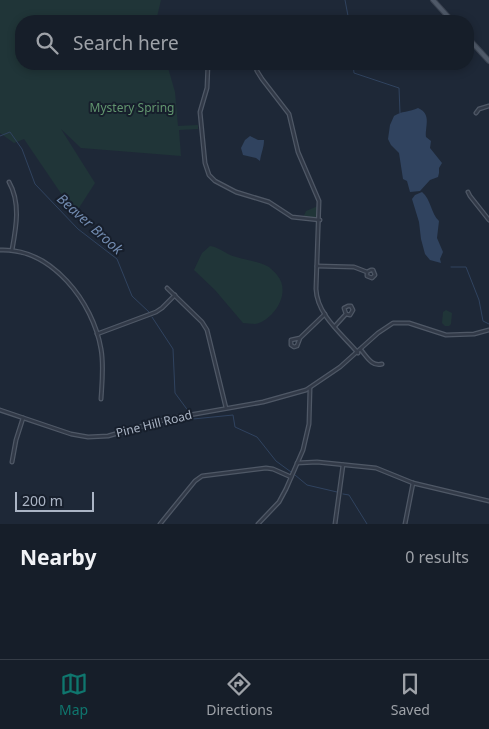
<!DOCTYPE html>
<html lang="en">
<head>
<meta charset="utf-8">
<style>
  :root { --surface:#161e29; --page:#1f2731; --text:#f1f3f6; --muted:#9ea2a8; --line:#353c46; --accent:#0f766e }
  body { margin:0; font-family:"Noto Sans",sans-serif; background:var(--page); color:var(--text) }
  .scale { position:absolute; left:15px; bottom:12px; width:79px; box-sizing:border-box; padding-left:5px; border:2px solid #abb5c5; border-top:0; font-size:14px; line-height:18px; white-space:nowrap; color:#abb5c5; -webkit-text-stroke:4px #171f2c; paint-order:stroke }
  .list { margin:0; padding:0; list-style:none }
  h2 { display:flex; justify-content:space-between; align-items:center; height:65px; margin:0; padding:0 20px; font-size:21px }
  h2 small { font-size:16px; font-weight:400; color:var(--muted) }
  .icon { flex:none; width:28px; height:28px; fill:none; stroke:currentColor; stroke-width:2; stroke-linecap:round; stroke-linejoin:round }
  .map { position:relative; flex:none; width:489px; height:524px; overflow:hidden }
  .search { position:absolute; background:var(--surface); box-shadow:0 2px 8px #0003; left:15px; right:15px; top:15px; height:55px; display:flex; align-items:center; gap:12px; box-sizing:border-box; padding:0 18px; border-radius:20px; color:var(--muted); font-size:19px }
  .sheet { height:135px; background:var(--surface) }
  nav { display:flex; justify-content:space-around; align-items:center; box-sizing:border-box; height:70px; border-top:1px solid var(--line); background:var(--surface); font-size:14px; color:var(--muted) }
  nav a { display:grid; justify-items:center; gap:2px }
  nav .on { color:var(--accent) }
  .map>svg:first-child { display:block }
  .green { fill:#203538 }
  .water { fill:#30435f }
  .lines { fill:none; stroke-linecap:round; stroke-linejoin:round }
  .stream { stroke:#30435f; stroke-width:1 }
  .minor-casing { stroke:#4f5866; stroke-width:5 }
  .major-casing { stroke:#3b4351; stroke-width:6 }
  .minor { stroke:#323a48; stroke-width:2.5 }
  .major { stroke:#4f5968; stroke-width:4 }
  .labels { text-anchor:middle; stroke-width:4; stroke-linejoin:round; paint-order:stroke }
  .park-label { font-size:12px; fill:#62966f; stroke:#171f2c }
  .street-label { font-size:12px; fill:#abb5c5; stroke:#171f2c }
  .water-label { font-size:14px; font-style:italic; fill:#728baf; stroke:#171f2c }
</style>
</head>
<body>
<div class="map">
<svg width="489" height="524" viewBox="0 0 489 524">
  <rect width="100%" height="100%" fill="#1e2837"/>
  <!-- green -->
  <g class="green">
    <path d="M 0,0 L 161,0 L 156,21 L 21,21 L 21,64 L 167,64 L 175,92 L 178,126 L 198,125 L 198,129 L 179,130 L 181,156 L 81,148 L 61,129 L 95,183 L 75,214 L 24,139 L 14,143 L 0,133 Z"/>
    <path d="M 318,206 L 317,217 L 303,218 L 306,211 Z"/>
    <path d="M 210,246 C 217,247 221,250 228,254 C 240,260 257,260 269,267 C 271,269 275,272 277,275 C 292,292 274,320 255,324 C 251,324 246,323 243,323 L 215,290 L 194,270 L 202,253 Z"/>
    <path d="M 446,310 L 452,313 L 451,324 L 449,326 L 445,326 L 442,323 L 443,312 Z"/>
  </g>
  <!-- water -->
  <g class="water">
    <path d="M 418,108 C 432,114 425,126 426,137 L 431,141 L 430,148 L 442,163 L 439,168 L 439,173 L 438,177 L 430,180 L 420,191 L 410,192 L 407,181 L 403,179 L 399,153 L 391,145 L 388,139 L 390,125 L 394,116 C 401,111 410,112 418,108 Z"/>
    <path d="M 250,136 L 258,140 L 264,140 C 264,148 261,153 260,161 L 256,158 L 243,155 L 241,148 L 245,140 Z"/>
    <path d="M 422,192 C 431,199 431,214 439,221 L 437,238 L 443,252 L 440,259 L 441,263 L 430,260 L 425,254 L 421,239 L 419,222 L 412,199 L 415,195 Z"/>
  </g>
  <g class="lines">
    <!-- stream -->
    <g class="stream">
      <path d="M 345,0 L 349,21"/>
      <path d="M 353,64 L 354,73 L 399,88 L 400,113"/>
      <path d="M 0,136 L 10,132 L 22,149 L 35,184 L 78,229 L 117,259 L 132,296 L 149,312"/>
      <path d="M 451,267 L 466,267 L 479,300 L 483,321 L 489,324"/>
      <path d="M 152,317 L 173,349 L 175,393 L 189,412"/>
      <path d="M 192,417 L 193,419 L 233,415 L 235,427 L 257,437 L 276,461 L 291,472"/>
      <path d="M 295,475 L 307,485 L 337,492"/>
      <path d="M 343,494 L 349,495 L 367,524"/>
    </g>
    <defs>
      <g id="minor">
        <path d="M 208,64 L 207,88 L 200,112 L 205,163 L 209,175 L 215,181 L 236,192 L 269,202 L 292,217 L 320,220"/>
        <path d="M 255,64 L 257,71 L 262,79 L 289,114 L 298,152 L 319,201 L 316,289 C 317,315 342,334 358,353"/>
        <path d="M 476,113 L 479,109 L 489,106"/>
        <path d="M 9,182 C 21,203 16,228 12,250"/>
        <path d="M 468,192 L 470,196 L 489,220"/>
        <path d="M 0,250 C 52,248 93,302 101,349 C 104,365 102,383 101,399"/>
        <path d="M 317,266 L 354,267 L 367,272 L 367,276 L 372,278 L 375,275 L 373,270 L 371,270 L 367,272"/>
        <path d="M 167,288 L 202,322 L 207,330 L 226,408"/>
        <path d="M 335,326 L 346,314 L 350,315 L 353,310 L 351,306 L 348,306 L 344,308 L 346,314"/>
        <path d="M 97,334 L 156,312 L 162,308 L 175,295"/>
        <path d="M 300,338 L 291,340 L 291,345 L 294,347 L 297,346 L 300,338 L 325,314"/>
        <path d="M 361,350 C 367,357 372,367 382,364"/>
        <path d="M 0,410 L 71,434 L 88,437 L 108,436 L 167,419 L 263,402 L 306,390 L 340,367 L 378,333 L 393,323 L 409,323 L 446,335 L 474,334 L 489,330"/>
        <path d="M 12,462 L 16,440 L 23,418"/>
        <path d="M 297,463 L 317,462 L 376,468 L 413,483 L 489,501"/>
        <path d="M 160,524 L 195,481 L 202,476 L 266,468 L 273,469 L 291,477"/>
        <path d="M 258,524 L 279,502 L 286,489 L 303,450 L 309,424 L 310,388"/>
        <path d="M 335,524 L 343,465"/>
        <path d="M 405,524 L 413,483"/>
      </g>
      <g id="major">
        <path d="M 433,0 L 452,21"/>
        <path d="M 468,38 L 489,61"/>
      </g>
    </defs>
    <!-- minor casing -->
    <use href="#minor" class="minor-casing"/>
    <!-- major casing -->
    <use href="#major" class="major-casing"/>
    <!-- minor -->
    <use href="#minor" class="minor"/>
    <!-- major -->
    <use href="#major" class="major"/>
  </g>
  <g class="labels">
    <!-- park labels -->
    <g class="park-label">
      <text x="132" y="112">Mystery Spring</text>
    </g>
    <!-- street labels -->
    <g class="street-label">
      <text transform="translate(154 424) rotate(-14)" y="4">Pine Hill Road</text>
    </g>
    <!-- water labels -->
    <g class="water-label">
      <text transform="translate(90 224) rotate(42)" y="5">Beaver Brook</text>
    </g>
  </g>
</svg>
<div class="scale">200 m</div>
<div class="search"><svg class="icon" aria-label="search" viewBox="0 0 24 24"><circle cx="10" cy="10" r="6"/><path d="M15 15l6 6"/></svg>Search here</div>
</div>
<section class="sheet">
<h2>Nearby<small>0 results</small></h2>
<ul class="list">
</ul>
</section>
<nav>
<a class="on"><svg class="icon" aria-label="map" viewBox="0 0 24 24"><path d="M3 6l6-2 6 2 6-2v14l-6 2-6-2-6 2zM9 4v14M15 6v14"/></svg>Map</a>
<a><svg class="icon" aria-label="directions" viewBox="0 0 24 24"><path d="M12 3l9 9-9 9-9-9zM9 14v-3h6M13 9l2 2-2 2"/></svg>Directions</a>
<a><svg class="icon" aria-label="saved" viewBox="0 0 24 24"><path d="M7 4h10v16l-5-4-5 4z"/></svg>Saved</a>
</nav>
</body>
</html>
